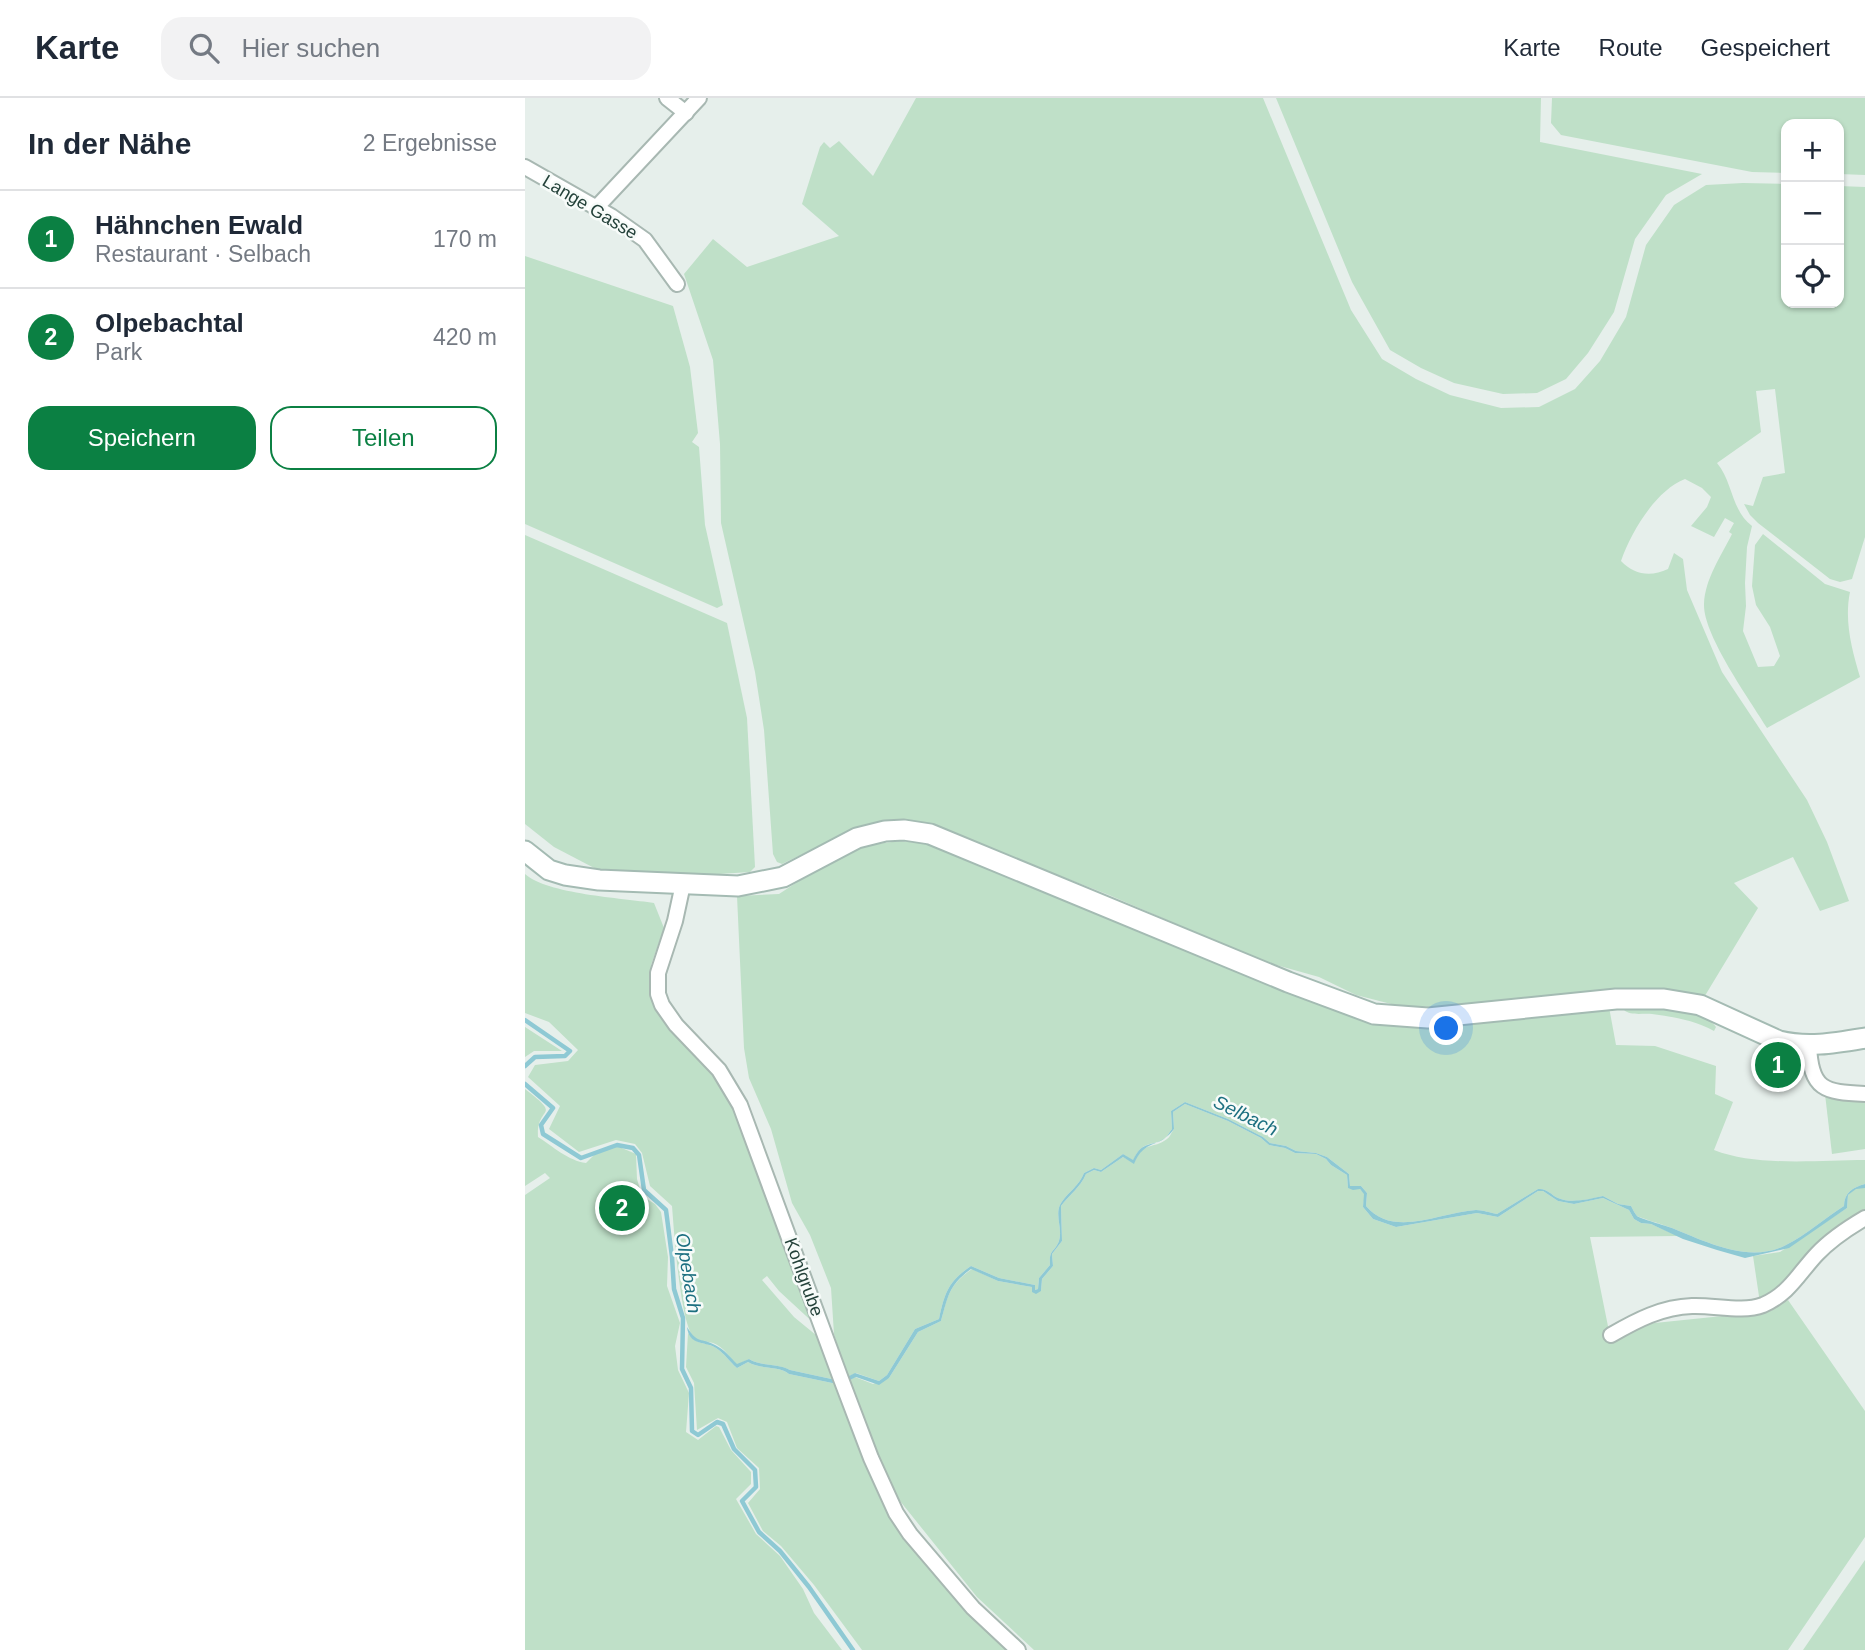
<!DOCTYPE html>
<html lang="de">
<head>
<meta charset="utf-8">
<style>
  :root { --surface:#fff; --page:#f2f2f3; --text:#1f2937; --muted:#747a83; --line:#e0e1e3; --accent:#0b8043 }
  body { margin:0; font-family:Helvetica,sans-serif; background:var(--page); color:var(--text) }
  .controls { position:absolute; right:21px; top:21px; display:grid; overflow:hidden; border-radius:14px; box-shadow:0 2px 5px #0004 }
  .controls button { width:63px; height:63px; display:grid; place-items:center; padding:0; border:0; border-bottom:2px solid var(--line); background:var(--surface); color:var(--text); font:35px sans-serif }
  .you { position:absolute; left:922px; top:931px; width:24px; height:24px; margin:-18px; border:5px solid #fff; border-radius:50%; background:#1a73e8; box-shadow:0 0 0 10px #1a73e833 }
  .badge { display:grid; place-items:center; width:46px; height:46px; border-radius:50%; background:var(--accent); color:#fff; font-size:23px; font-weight:700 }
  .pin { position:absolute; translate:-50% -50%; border:4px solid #fff; box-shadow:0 2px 7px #0006 }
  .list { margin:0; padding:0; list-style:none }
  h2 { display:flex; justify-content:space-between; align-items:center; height:91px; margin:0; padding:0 28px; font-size:30px }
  h2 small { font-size:23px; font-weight:400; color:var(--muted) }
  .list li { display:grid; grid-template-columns:46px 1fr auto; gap:21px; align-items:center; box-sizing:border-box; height:98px; padding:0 28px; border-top:2px solid var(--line) }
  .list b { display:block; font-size:26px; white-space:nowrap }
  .list p { margin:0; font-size:23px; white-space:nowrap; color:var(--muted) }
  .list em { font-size:23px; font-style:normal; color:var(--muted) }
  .actions { display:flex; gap:14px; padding:21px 28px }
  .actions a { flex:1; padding:16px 0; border:2px solid var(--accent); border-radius:21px; text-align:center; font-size:24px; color:var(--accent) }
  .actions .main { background:var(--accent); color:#fff }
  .icon { flex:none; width:38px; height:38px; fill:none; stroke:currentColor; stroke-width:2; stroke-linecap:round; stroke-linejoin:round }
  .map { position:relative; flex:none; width:1340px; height:1552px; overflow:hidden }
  header { display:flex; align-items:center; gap:42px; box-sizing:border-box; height:98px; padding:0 35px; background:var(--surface); border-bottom:2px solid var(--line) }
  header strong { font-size:33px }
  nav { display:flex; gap:38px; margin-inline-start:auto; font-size:24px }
  .search { width:490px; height:63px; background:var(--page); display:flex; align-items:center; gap:18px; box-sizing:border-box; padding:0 24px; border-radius:21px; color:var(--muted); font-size:26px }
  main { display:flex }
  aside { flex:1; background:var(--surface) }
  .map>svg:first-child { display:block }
  .green { fill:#bfe0c8 }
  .water { fill:#8ec9d4 }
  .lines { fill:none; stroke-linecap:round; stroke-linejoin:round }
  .stream { stroke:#8ec9d4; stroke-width:4.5 }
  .street-casing { stroke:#a8b8b2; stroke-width:18 }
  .secondary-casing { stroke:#a4bbb3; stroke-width:23 }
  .street { stroke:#fff; stroke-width:14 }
  .secondary { stroke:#fff; stroke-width:19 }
  .labels { text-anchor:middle; stroke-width:5; stroke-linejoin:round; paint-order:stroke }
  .street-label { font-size:18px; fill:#24423a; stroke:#f7fbf9 }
  .water-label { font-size:19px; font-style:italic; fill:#1c6f80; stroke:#f7fbf9 }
</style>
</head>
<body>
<header>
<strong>Karte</strong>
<div class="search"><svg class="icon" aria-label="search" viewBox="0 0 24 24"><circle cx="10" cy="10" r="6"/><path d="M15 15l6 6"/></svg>Hier suchen</div>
<nav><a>Karte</a><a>Route</a><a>Gespeichert</a></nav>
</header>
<main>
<aside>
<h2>In der Nähe<small>2 Ergebnisse</small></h2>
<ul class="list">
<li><span class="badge">1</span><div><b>Hähnchen Ewald</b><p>Restaurant · Selbach</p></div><em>170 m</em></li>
<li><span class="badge">2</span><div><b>Olpebachtal</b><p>Park</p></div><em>420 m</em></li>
</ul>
<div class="actions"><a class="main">Speichern</a><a>Teilen</a></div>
</aside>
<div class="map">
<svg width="1340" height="1552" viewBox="0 0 1340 1552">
  <rect width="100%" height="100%" fill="#e6efeb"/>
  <!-- green -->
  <g class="green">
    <path d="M 391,0 L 738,0 L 826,212 L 857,261 L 891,281 L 925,297 L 976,310 L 1014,309 L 1050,291 L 1075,263 L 1101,219 L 1121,147 L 1149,107 L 1181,87 L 1218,85 L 1261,86 L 1261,205 L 1314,205 L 1314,88 L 1340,89 L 1340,439 L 1327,481 L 1315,484 L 1305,481 L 1233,425 L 1225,417 L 1219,406 L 1228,408 L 1238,379 L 1260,375 L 1250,291 L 1231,293 L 1236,334 L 1192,365 C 1208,384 1206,412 1227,428 L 1222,449 L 1220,485 L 1221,508 L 1218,533 L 1233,569 L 1249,568 L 1255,558 L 1245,529 L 1231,507 L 1227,488 L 1230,447 L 1238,436 L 1300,486 L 1325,494 C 1319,523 1327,552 1335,579 L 1242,630 C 1225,602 1178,537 1179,506 C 1180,481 1196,458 1207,436 L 1204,434 L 1209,425 L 1200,420 L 1189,439 L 1166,428 L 1182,409 L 1186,399 L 1177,390 L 1160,381 C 1131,392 1106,434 1096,463 C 1109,477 1126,479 1143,471 L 1149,455 L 1158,461 L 1162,492 L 1197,574 L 1282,702 L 1302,744 L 1324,803 L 1295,813 L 1268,759 L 1209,785 L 1233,810 L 1178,901 L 918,909 L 874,908 L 831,897 L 794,879 L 737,863 L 584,797 L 409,729 L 375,722 L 335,728 L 257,766 L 252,764 L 248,756 L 239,632 L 230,574 L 196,425 L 195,346 L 188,262 L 159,176 L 188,141 L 222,169 L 314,138 L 277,106 L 295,49 L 299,44 L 305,50 L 314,43 L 348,78 Z"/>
    <path d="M 751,0 L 1016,0 L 1015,44 L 1177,76 L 1141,97 L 1110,141 L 1089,214 L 1063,255 L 1041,281 L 1012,295 L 978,296 L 929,285 L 896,270 L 865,252 L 827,184 Z"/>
    <path d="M 1027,0 L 1340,0 L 1340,77 L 1314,76 L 1314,26 L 1261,26 L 1261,75 L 1227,74 L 1036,37 L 1026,25 Z"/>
    <path d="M 0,158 L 148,208 L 165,269 L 173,335 L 167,344 L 174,349 L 180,427 L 198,507 L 192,510 L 0,426 Z"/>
    <path d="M 0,437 L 202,525 L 222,620 L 230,769 L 225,774 L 179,777 L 73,772 L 29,749 L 0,726 Z"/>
    <path d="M 375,743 L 403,746 L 844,924 L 873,928 L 919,926 L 1084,909 L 1091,947 L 1130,948 L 1191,968 L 1190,996 L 1208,1004 L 1189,1052 C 1232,1069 1294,1062 1340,1062 L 1340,1086 C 1328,1089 1319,1095 1319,1108 C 1300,1120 1281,1137 1261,1147 C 1224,1166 1182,1144 1147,1130 C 1142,1128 1113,1119 1112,1118 C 1109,1115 1108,1111 1106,1108 L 1093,1106 L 1078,1098 C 1064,1101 1047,1106 1033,1100 C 1025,1096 1022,1090 1013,1091 L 972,1116 C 966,1115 958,1112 951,1112 C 915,1114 869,1141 841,1108 L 842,1095 L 836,1088 L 825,1088 L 824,1076 L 802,1059 L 791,1055 L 771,1053 L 761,1048 L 745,1045 L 738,1039 L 703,1021 L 660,1004 L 646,1013 L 647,1031 C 644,1034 643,1038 640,1040 C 627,1050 618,1040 608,1063 L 598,1056 L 576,1072 L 569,1070 L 559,1075 C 554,1088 544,1093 536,1105 C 529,1116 538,1131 534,1143 C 529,1155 524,1151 525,1167 L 514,1180 L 513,1191 L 510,1192 L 510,1187 L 474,1180 L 446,1168 C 423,1184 420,1194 414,1221 L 390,1231 L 362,1277 L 354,1283 L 331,1275 L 322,1279 L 309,1236 L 306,1190 L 285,1137 L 267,1105 L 246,1031 L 224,980 L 219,950 L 212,798 L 254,796 L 303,764 L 343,747 Z"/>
    <path d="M 0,776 C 22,796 97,800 129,805 L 139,830 L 126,867 L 125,890 L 133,909 L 190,975 L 212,1012 L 293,1229 L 254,1193 L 242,1178 L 237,1182 L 269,1219 L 297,1242 L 311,1282 L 265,1272 C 252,1265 237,1269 224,1261 L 212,1267 C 204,1259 199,1249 188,1245 C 180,1242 174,1245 168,1238 C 155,1223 149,1132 147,1108 L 125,1088 L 117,1055 L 110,1046 L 91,1042 L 54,1054 L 24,1031 L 35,1008 L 3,979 L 10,967 L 43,963 L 53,952 L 24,924 L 0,915 Z"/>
    <path d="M 1122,907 C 1140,911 1181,914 1191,929 L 1189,933 C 1170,922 1148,919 1127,916 C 1117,915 1106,918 1099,912 L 1098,910 Z"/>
    <path d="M 0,929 L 37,953 L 9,953 L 0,959 Z"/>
    <path d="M 0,991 C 39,1021 11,1006 13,1039 C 27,1048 44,1063 61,1065 L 69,1057 L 92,1048 L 111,1056 L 112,1081 L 117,1098 L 130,1106 L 136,1114 L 143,1159 L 142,1188 L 155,1225 L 150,1248 L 153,1272 L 164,1295 L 161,1334 L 173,1342 L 191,1328 L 194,1329 L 206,1352 L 226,1374 L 226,1386 L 211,1401 L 231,1436 L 255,1458 L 278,1491 L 289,1515 L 317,1552 L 0,1552 L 0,1097 L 25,1080 L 20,1075 L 0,1088 Z"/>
    <path d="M 1300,996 L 1340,1001 L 1340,1051 L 1307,1056 Z"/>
    <path d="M 660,1006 L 703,1023 L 736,1040 L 744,1047 L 760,1050 L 770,1055 L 791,1056 L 801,1061 L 806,1067 L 822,1077 L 823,1090 L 835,1091 L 840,1096 L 838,1109 L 848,1121 L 871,1129 L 952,1115 L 973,1119 L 1013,1093 L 1018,1093 L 1033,1103 L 1049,1106 L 1078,1100 L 1104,1112 L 1109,1121 L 1116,1125 L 1126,1126 L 1153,1138 L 1065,1139 L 1086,1243 L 1120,1226 L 1246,1213 L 1263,1202 L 1340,1313 L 1340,1439 L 1263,1552 L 509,1552 L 452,1499 L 367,1393 L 323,1283 L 330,1279 L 348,1286 L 364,1280 L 393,1234 L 416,1223 C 423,1197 424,1187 447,1171 L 473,1183 L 507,1189 L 507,1194 L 516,1193 L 517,1181 L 528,1168 L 527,1156 L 537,1143 L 536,1108 C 545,1096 555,1090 561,1076 L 569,1072 L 576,1074 L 598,1059 L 609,1065 C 619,1042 628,1052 642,1041 C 645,1039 646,1035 649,1031 L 648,1014 Z"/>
    <path d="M 1331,1090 L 1340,1090 L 1340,1115 L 1235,1205 L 1228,1158 L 1255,1154 L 1322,1110 L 1323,1097 Z"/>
    <path d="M 163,1235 C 171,1248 180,1243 191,1250 C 200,1256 204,1263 212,1270 L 223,1264 C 236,1272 253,1267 264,1276 L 312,1286 C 326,1322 338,1360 353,1396 C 377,1450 439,1510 481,1552 L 337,1552 L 289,1487 L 256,1448 L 238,1433 L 223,1405 L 235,1391 L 234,1370 L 212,1350 L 202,1324 L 193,1320 L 172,1332 L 169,1285 L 161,1269 Z"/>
    <path d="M 1340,1462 L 1340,1552 L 1278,1552 Z"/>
  </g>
  <!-- water -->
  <g class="water">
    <path d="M 660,1004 L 703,1021 L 738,1039 L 745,1045 L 761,1048 L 771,1053 L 791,1055 L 802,1059 L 824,1076 L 825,1088 L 836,1088 L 842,1095 L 841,1108 C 869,1141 915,1114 951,1112 C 958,1112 966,1115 972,1116 L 1013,1091 C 1022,1090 1025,1096 1033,1100 C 1047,1106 1063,1101 1078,1098 L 1093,1106 L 1106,1108 C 1108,1111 1109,1115 1112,1118 C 1114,1120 1141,1128 1147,1130 C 1182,1144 1224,1166 1261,1147 C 1281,1137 1300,1120 1319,1108 C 1319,1095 1328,1089 1340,1086 L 1340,1090 L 1331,1091 L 1323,1097 L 1322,1110 L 1264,1150 L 1220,1160 L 1192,1152 L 1158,1141 L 1126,1126 L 1116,1125 L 1109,1121 L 1104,1112 L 1078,1100 L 1049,1106 L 1033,1103 L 1018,1093 L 1013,1093 L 973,1119 L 952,1115 L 871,1129 L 848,1121 L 838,1109 L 839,1096 L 835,1091 L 828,1092 L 823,1090 L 822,1077 L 806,1067 L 801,1061 L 791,1056 L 770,1055 L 760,1050 L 744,1047 L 736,1040 L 703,1023 L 660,1006 L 648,1014 L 649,1031 C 634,1051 620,1040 609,1066 L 598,1059 L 576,1074 L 569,1072 L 561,1076 C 555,1090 545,1096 536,1108 L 537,1143 L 527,1156 L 528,1168 L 517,1181 L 516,1193 L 511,1196 L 507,1194 L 507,1189 L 473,1183 L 446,1171 C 424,1187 423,1198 416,1223 L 393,1234 L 364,1280 L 354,1287 L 331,1279 L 323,1283 L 322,1279 L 330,1275 L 354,1283 L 362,1277 L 390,1231 L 414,1221 C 420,1194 423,1184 446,1168 L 474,1180 L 510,1187 L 510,1192 L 513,1191 L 514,1180 L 525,1167 C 524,1151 529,1155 534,1143 C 538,1131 529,1116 536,1105 C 544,1093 554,1088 559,1075 L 569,1070 L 576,1072 L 598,1056 L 608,1062 C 618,1041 627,1050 640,1040 C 643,1038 644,1034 647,1031 L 646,1013 Z"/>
    <path d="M 162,1229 C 173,1247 176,1239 190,1247 C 200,1252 205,1259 212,1266 L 224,1261 C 237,1269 253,1265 265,1272 L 311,1282 L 312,1286 L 264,1276 C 253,1267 236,1272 223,1264 L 212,1270 C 204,1263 200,1256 191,1250 C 180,1243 164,1248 162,1229 Z"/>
  </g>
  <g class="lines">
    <!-- stream -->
    <g class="stream">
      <path d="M 0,922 L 45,953 L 40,958 L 10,959 L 0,968"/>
      <path d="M 0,986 L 28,1010 L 16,1027 L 18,1036 L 56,1060 L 92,1047 L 108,1050 L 114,1057 L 119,1092 L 141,1112 L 147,1159 L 149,1191 L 158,1220 L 157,1271 L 166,1290 L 167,1333 L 173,1337 L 192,1324 L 198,1326 L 209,1351 L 230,1372 L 231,1389 L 217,1403 L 234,1434 L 255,1453 L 284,1489 L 328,1552"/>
    </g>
    <defs>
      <g id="street">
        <path d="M 142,0 L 161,15"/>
        <path d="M 0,69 L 86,118 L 120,142 L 152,186"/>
        <path d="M 71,110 L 174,0"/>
        <path d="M 158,786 L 150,823 L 133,875 L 133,896 L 137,907 L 151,927 L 194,972 L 215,1007 L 316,1281 L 346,1360 L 371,1415 L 385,1436 L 448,1510 L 493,1552"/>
        <path d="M 1284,948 C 1286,992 1299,994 1340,996"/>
        <path d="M 1086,1237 C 1112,1222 1137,1209 1167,1208 C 1190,1207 1217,1215 1238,1207 C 1264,1196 1274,1175 1292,1156 C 1306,1141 1323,1130 1340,1120"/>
      </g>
      <path id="secondary" d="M 0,753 L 24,772 L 40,777 L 74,782 L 213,788 L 258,779 L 332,740 L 360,733 L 379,732 L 405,736 L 763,884 L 849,916 L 903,920 L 1091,901 L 1139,901 L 1175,907 L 1254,943 C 1283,950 1310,945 1340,940"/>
    </defs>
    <!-- street casing -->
    <use href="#street" class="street-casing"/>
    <!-- secondary casing -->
    <use href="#secondary" class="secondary-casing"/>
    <!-- street -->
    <use href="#street" class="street"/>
    <!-- secondary -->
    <use href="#secondary" class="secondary"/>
  </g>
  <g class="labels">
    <!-- street labels -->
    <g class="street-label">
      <text transform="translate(65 109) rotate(31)" y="6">Lange Gasse</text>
      <text transform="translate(279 1179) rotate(70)" y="6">Kohlgrube</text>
    </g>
    <!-- water labels -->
    <g class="water-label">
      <text transform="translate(721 1017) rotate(26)" y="7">Selbach</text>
      <text transform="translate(164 1175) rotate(81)" y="7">Olpebach</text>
    </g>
  </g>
</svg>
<div class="controls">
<button>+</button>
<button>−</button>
<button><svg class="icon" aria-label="locate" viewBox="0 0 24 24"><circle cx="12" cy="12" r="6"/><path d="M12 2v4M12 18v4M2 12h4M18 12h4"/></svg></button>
</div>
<div class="you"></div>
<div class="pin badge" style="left:1253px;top:967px">1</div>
<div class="pin badge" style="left:97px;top:1110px">2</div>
</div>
</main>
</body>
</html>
